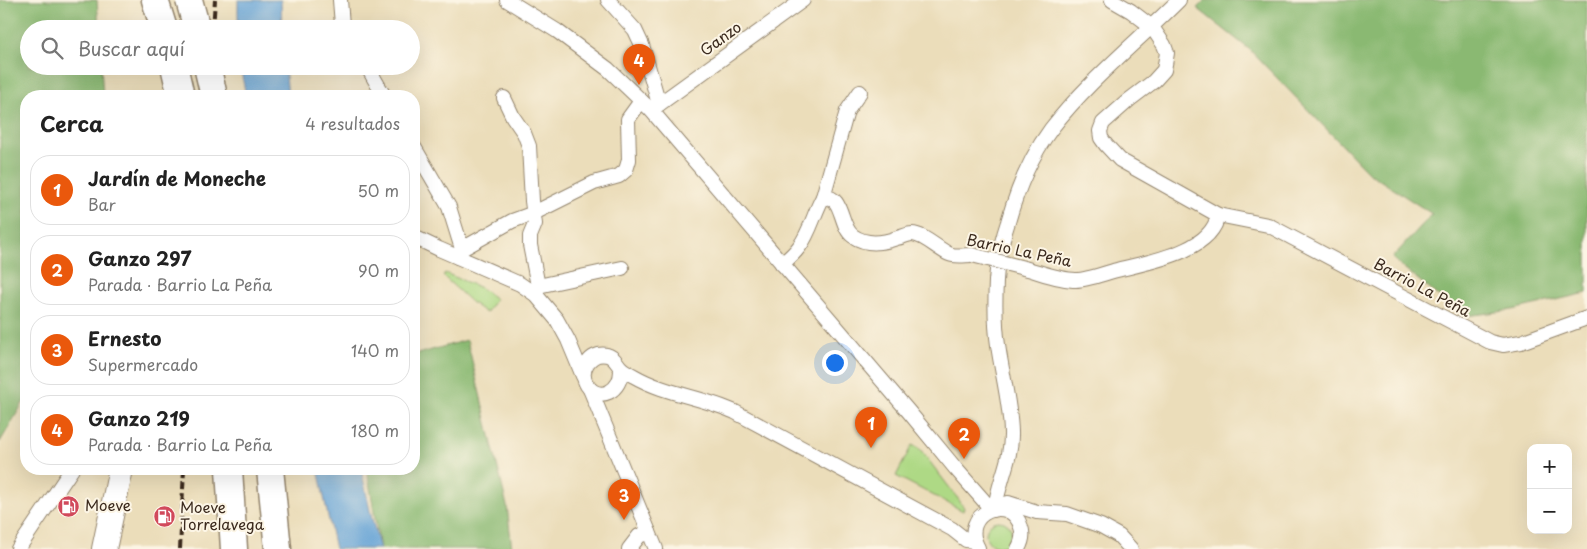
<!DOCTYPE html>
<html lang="es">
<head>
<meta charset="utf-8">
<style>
  :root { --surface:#fff; --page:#f2f2f2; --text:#222; --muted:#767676; --line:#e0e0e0; --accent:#ea580c }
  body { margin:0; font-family:"Playpen Sans",sans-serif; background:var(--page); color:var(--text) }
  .controls { position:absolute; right:15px; bottom:15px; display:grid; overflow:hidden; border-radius:10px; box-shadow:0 5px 20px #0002 }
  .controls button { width:45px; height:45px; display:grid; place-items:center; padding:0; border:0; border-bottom:1px solid var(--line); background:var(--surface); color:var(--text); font:25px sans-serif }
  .you { position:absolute; left:834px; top:362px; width:18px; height:18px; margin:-12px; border:4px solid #fff; border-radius:50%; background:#1a73e8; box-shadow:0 0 0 8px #1a73e833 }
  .badge { display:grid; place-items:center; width:32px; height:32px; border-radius:50%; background:var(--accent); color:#fff; font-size:16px; font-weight:700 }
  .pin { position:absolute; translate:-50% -41px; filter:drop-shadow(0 1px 2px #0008) }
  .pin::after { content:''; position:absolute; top:26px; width:18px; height:15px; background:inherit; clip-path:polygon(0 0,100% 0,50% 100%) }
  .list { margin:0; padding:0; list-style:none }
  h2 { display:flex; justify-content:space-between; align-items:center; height:65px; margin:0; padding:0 20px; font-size:21px }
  h2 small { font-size:16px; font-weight:400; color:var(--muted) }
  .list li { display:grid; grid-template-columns:32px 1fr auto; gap:15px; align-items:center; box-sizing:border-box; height:70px; margin:0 10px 10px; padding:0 10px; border:1px solid var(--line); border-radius:20px }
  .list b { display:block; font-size:19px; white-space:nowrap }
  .list p { margin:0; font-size:16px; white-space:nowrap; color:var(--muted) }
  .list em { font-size:16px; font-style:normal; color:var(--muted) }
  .icon { flex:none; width:28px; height:28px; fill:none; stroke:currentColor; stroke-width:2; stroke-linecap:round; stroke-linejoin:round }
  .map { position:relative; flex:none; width:1587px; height:549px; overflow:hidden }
  .search { position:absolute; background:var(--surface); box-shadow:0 5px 20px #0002; left:20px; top:20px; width:400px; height:55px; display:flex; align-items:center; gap:12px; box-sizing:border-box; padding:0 18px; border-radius:28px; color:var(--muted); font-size:19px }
  .panel { position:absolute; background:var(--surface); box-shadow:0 5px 20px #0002; left:20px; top:90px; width:400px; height:385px; border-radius:20px }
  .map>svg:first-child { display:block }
  .green { fill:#aed985; stroke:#748252 }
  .forest { fill:#8ab972; stroke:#627248 }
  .water { fill:#64a2d6; stroke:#50667a }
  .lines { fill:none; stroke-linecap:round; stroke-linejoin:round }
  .minor-casing { stroke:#93846c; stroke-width:16 }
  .trunk-casing { stroke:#93846c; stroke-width:26 }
  .motorway-casing { stroke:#93846c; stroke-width:29 }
  .minor { stroke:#fff; stroke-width:14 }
  .trunk { stroke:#fff; stroke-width:24 }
  .motorway { stroke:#fff; stroke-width:26 }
  .rail { stroke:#3b2a1e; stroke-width:4; stroke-dasharray:8 4; stroke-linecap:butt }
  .minor-bridge-casing { stroke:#93846c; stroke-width:16; stroke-linecap:butt }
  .motorway-bridge-casing { stroke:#93846c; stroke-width:29; stroke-linecap:butt }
  .minor-bridge { stroke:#fff; stroke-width:14 }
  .motorway-bridge { stroke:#fff; stroke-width:26 }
  .labels { text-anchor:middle; stroke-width:4; stroke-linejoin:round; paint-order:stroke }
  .street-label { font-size:15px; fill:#3b2a1e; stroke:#fcf5e5 }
  .poi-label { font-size:15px; fill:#3b2a1e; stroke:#fcf5e5; text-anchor:start }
</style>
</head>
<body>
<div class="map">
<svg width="1587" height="549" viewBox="0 0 1587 549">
  <rect width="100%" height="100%" fill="#fcf5e5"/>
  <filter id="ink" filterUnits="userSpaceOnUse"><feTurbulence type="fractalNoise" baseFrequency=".02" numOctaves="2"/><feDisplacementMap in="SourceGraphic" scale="10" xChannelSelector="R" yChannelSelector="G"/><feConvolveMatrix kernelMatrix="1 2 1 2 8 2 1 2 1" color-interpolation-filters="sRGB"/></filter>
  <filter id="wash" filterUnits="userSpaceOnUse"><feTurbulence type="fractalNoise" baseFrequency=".0096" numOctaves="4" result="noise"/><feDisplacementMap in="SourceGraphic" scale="20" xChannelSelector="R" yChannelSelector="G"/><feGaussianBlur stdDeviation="1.12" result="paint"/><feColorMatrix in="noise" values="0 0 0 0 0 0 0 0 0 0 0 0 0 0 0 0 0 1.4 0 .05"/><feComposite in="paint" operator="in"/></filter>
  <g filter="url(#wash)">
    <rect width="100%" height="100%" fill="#ebddba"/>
    <!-- green -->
    <g class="green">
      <path d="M 445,273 L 481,288 L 496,299 L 486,313 L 471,302 L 443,276 Z"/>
      <path d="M 912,445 L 920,449 L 959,500 L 964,508 L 963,511 L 896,476 Z"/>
      <circle cx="999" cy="534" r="13"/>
    </g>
    <!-- forest -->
    <g class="forest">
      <path d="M 0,0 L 97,0 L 99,29 L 29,29 L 29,66 L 101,66 L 103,96 L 26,96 L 26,398 L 0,442 Z"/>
      <path d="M 1205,0 L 1587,0 L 1587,293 L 1512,310 L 1466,316 L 1444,301 L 1392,258 L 1432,214 L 1369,173 L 1249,49 L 1197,8 Z"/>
      <path d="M 467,340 L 507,506 L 512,549 L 380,549 L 367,469 L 414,469 L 414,355 Z"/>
    </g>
    <!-- water -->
    <g class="water">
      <path d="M 238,0 L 281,0 L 282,29 L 238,29 Z"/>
      <path d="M 240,66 L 285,66 L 288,96 L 246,96 Z"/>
      <path d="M 318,469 L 361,469 L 371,515 L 380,549 L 335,549 Z"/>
    </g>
  </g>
  <g filter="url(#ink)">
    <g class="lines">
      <defs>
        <g id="minor">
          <path d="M 340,0 L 342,25 L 345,29"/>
          <path d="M 507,0 L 557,31 L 608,69 L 651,110 L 909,412 L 956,469 L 992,510"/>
          <path d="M 608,0 L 635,30 L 642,45 L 659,104"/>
          <path d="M 1112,0 L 1131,11 L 1152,27 L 1164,45 L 1167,53 L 1164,70 L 1154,81 L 1129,100 L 1103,123 L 1100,131 L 1101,138 L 1106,145 L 1120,160 L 1218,215 L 1268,225 L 1490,342 L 1503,345 L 1521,342 L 1587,318"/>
          <path d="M 367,66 L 384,96"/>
          <path d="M 504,98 L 513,117 L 524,133 L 529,146 L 532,201 L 535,224 L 530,236 L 530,245 L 538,286 L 536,295"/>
          <path d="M 651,110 L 803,0"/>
          <path d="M 414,147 L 449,207 L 462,249"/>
          <path d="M 823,197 L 847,111 L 860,92"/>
          <path d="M 414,237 L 439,249 L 520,284 L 536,295 L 557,320 L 568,340 L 583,376"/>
          <path d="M 458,257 L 462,249 L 512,221 L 534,213 L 594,183 L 619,176 L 626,170 L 629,160 L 628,119 L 641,101"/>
          <path d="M 782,264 C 788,259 794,254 799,247 C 810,233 814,213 823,197 C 844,195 839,226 853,236 C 866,245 883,243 897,238 C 902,237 908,234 912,234 C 923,234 938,249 949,254 C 956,257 965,255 972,255"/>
          <path d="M 1024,268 C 1040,272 1059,280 1076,280 C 1087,280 1105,273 1117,270 C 1148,262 1212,252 1218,215"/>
          <path d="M 538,286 L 622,268"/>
          <path d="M 621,369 C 622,391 599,403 587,385 C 578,371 590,351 607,355 C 615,357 616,363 621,368 C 624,371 630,374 634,376 C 665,394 703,397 735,412 L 952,529 L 966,540 L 974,541"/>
          <path d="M 590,389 L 656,549"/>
          <path d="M 1008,503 L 1037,512 L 1067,514 L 1101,526 L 1119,536 L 1131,549"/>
          <path d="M 995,509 C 998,482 1012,460 1011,432 C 1010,402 1002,374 998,345 C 995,325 995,302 996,281 C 997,261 1002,240 1008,222 C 1017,190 1031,156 1051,129 C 1088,81 1136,43 1179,0"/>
          <path d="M 978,548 C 958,513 1011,492 1021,527 C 1024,535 1022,542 1018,549"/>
          <path d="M 18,549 L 72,469"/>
          <path d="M 629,549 L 639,536 L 649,532"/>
        </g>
        <path id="trunk" d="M 104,549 L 121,469"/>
        <g id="motorway">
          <path d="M 155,0 L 164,29"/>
          <path d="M 174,66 L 181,96"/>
          <path d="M 229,469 L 234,549"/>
          <path d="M 270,469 L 278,549"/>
        </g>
      </defs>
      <!-- minor casing -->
      <use href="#minor" class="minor-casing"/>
      <!-- trunk casing -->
      <use href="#trunk" class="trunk-casing"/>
      <!-- motorway casing -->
      <use href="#motorway" class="motorway-casing"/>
      <!-- minor -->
      <use href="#minor" class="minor"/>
      <!-- trunk -->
      <use href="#trunk" class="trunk"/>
      <!-- motorway -->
      <use href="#motorway" class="motorway"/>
      <!-- rail -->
      <g class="rail">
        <path d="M 213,29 L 215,0"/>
        <path d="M 209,96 L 211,66"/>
        <path d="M 180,549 L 184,469"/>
      </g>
      <defs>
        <path id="minor-bridge" d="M 972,255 L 1024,268"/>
        <g id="motorway-bridge">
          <path d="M 189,0 L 197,29"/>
          <path d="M 207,66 L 214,96"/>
        </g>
      </defs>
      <!-- minor-bridge casing -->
      <use href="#minor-bridge" class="minor-bridge-casing"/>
      <!-- motorway-bridge casing -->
      <use href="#motorway-bridge" class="motorway-bridge-casing"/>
      <!-- minor-bridge -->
      <use href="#minor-bridge" class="minor-bridge"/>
      <!-- motorway-bridge -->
      <use href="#motorway-bridge" class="motorway-bridge"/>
    </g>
  </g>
  <!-- icons -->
  <defs>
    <symbol id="fuel-disc" viewBox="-11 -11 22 22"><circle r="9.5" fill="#d1495b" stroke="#fcf5e5"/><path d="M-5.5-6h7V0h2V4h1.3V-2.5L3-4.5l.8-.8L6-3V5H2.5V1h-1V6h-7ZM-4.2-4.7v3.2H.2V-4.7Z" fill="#fff"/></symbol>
  </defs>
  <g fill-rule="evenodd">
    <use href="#fuel-disc" x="56" y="494" width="25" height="25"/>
    <use href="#fuel-disc" x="152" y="504" width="25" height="25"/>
  </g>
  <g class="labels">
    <!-- street labels -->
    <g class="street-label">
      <text transform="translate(721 39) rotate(-36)" y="5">Ganzo</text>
      <text transform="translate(1019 251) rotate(12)" y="5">Barrio La Peña</text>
      <text transform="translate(1422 288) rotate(28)" y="5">Barrio La Peña</text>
    </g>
    <!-- poi labels -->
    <g class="poi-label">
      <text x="85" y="511">Moeve</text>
      <text x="180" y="513">Moeve<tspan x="180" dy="17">Torrelavega</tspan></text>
    </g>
  </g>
</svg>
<div class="controls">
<button>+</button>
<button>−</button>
</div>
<div class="you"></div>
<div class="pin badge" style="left:871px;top:448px">1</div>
<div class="pin badge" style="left:964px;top:459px">2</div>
<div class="pin badge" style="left:624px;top:520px">3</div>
<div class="pin badge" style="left:639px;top:85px">4</div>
<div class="search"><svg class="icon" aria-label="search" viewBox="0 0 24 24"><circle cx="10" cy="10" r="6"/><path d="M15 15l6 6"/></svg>Buscar aquí</div>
<section class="panel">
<h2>Cerca<small>4 resultados</small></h2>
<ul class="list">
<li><span class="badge">1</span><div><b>Jardín de Moneche</b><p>Bar</p></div><em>50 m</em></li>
<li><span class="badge">2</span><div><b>Ganzo 297</b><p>Parada · Barrio La Peña</p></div><em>90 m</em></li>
<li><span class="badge">3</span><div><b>Ernesto</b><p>Supermercado</p></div><em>140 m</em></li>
<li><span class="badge">4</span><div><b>Ganzo 219</b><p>Parada · Barrio La Peña</p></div><em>180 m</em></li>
</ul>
</section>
</div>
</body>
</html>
